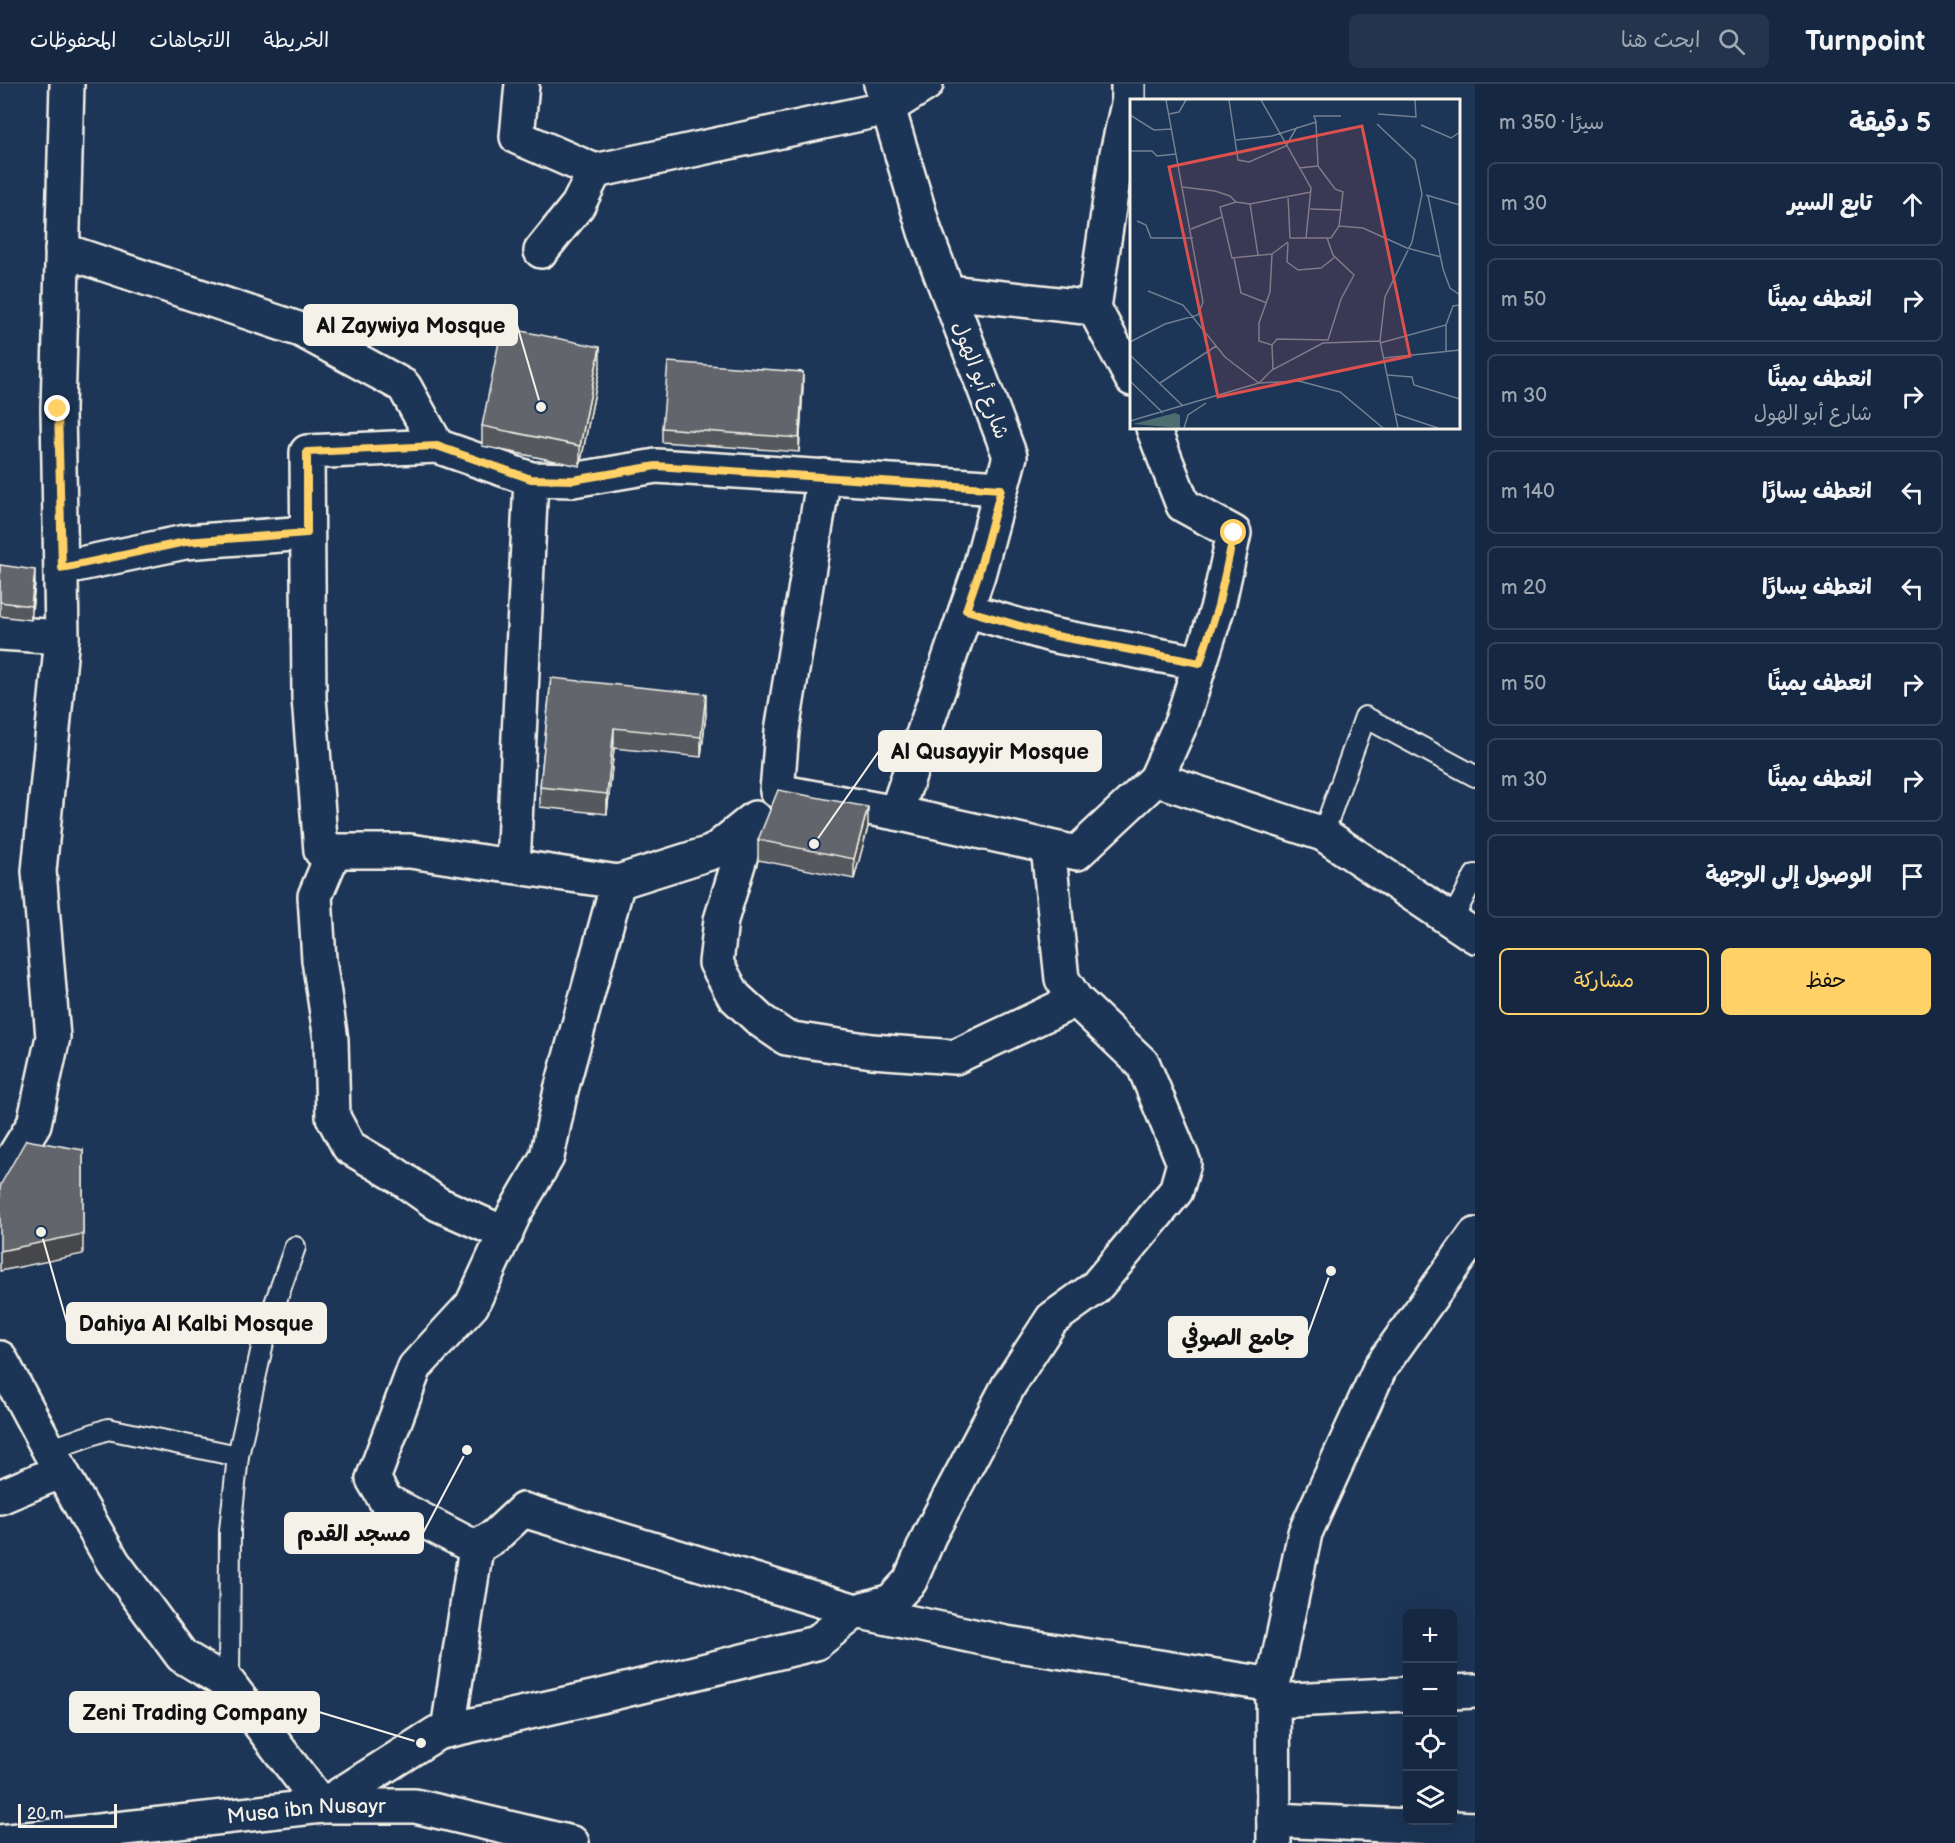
<!DOCTYPE html>
<html lang="ar">
<head>
<meta charset="utf-8">
<style>
  :root { --surface:#162841; --page:#23344c; --text:#f1f3f6; --muted:#9ea6b1; --line:#35445a; --accent:#ffd166 }
  body { margin:0; font-family:"Balsamiq Sans","Playpen Sans Arabic",sans-serif; background:var(--page); color:var(--text); direction:rtl }
  .controls { position:absolute; right:18px; bottom:18px; display:grid; overflow:hidden; border-radius:9px; box-shadow:0 6px 24px #0002 }
  .controls button { width:54px; height:54px; display:grid; place-items:center; padding:0; border:0; border-bottom:2px solid var(--line); background:var(--surface); color:var(--text); font:30px sans-serif }
  .scale { position:absolute; left:18px; bottom:15px; width:99px; box-sizing:border-box; padding-left:6px; border:3px solid #f4f1e8; border-top:0; font-size:16px; line-height:21px; white-space:nowrap; color:#f4f1e8; -webkit-text-stroke:4px #1d3557; paint-order:stroke }
  .stop { position:absolute; width:18px; height:18px; margin:-14px; border:4px solid #ffd166; border-radius:50%; background:#fff }
  .stop.end { background:#ffd166; border-color:#fff; box-shadow:0 2px 6px #0008 }
  .list { margin:0; padding:0; list-style:none }
  h2 { display:flex; justify-content:space-between; align-items:center; height:78px; margin:0; padding:0 24px; font-size:26px }
  h2 small { font-size:20px; font-weight:400; color:var(--muted) }
  .list li { display:grid; grid-template-columns:39px 1fr auto; gap:18px; align-items:center; box-sizing:border-box; height:84px; margin:0 12px 12px; padding:0 12px; border:2px solid var(--line); border-radius:9px }
  .list b { display:block; font-size:22px; white-space:nowrap }
  .list p { margin:0; font-size:20px; white-space:nowrap; color:var(--muted) }
  .list em { font-size:20px; font-style:normal; color:var(--muted) }
  .actions { display:flex; gap:12px; padding:18px 24px }
  .actions a { flex:1; padding:14px 0; border:2px solid var(--accent); border-radius:9px; text-align:center; font-size:21px; color:var(--accent) }
  .actions .main { background:var(--accent); color:#111 }
  .icon { flex:none; width:33px; height:33px; fill:none; stroke:currentColor; stroke-width:2; stroke-linecap:round; stroke-linejoin:round }
  .map { position:relative; flex:none; width:1475px; height:1759px; overflow:hidden; direction:ltr }
  header { display:flex; align-items:center; gap:36px; box-sizing:border-box; height:84px; padding:0 30px; background:var(--surface); border-bottom:2px solid var(--line) }
  header strong { font-size:28px }
  nav { display:flex; gap:33px; margin-inline-start:auto; font-size:21px }
  .search { width:420px; height:54px; background:var(--page); display:flex; align-items:center; gap:15px; box-sizing:border-box; padding:0 21px; border-radius:9px; color:var(--muted); font-size:22px }
  main { display:flex }
  aside { flex:1; background:var(--surface) }
  .map>svg:first-child { display:block }
  .lines { fill:none; stroke-linecap:round; stroke-linejoin:round }
  .service-casing { stroke:#f4f1e8; stroke-width:24 }
  .minor-casing { stroke:#f4f1e8; stroke-width:38 }
  .secondary-casing { stroke:#f4f1e8; stroke-width:38 }
  .service { stroke:#1d3557; stroke-width:20 }
  .minor { stroke:#1d3557; stroke-width:33 }
  .secondary { stroke:#1d3557; stroke-width:33 }
  .wall { fill:#54585d; stroke:#f4f1e8; stroke-width:1.5 }
  .shaded-wall { fill:#45474c; stroke:#f4f1e8; stroke-width:1.5 }
  .building { fill:#62666c; stroke:#f4f1e8; stroke-width:1.5 }
  .route { stroke:#ffd166; stroke-width:8 }
  .labels { text-anchor:middle; stroke-width:6; stroke-linejoin:round; paint-order:stroke }
  .street-label { font-size:21px; fill:#f4f1e8; stroke:#1d3557 }
  .inset-road { fill:none; stroke:#738091; stroke-width:1.5 }
  .view { fill:#dc504e; fill-opacity:0.15; stroke:#dc504e; stroke-width:3 }
  .inset-edge { fill:none; stroke:#f4f1e8; stroke-width:3 }
  .leader { fill:none; stroke:#f4f1e8; stroke-width:2 }
  .callout-dot { fill:#f4f1e8; stroke:#1d3557; stroke-width:2 }
  .callout { fill:#f4f1e8; stroke:#f4f1e8; stroke-width:2 }
  .callout-label { font-size:22px; text-anchor:middle; font-weight:bold; fill:#111 }
</style>
</head>
<body>
<header>
<strong>Turnpoint</strong>
<div class="search"><svg class="icon" aria-label="search" viewBox="0 0 24 24"><circle cx="10" cy="10" r="6"/><path d="M15 15l6 6"/></svg>ابحث هنا</div>
<nav><a>الخريطة</a><a>الاتجاهات</a><a>المحفوظات</a></nav>
</header>
<main>
<aside>
<h2>5 دقيقة<small>سيرًا · 350 m</small></h2>
<ul class="list">
<li><svg class="icon" aria-label="ahead" viewBox="0 0 24 24"><path d="M12 20V5M6 11l6-6 6 6"/></svg><div><b>تابع السير</b></div><em>30 m</em></li>
<li><svg class="icon" aria-label="right" viewBox="0 0 24 24"><path d="M7 20v-9h11M14 6l5 5-5 5"/></svg><div><b>انعطف يمينًا</b></div><em>50 m</em></li>
<li><svg class="icon" aria-label="right" viewBox="0 0 24 24"><path d="M7 20v-9h11M14 6l5 5-5 5"/></svg><div><b>انعطف يمينًا</b><p>شارع أبو الهول</p></div><em>30 m</em></li>
<li><svg class="icon" aria-label="left" viewBox="0 0 24 24"><path d="M17 20v-9H6M10 6l-5 5 5 5"/></svg><div><b>انعطف يسارًا</b></div><em>140 m</em></li>
<li><svg class="icon" aria-label="left" viewBox="0 0 24 24"><path d="M17 20v-9H6M10 6l-5 5 5 5"/></svg><div><b>انعطف يسارًا</b></div><em>20 m</em></li>
<li><svg class="icon" aria-label="right" viewBox="0 0 24 24"><path d="M7 20v-9h11M14 6l5 5-5 5"/></svg><div><b>انعطف يمينًا</b></div><em>50 m</em></li>
<li><svg class="icon" aria-label="right" viewBox="0 0 24 24"><path d="M7 20v-9h11M14 6l5 5-5 5"/></svg><div><b>انعطف يمينًا</b></div><em>30 m</em></li>
<li><svg class="icon" aria-label="arrive" viewBox="0 0 24 24"><path d="M6 21V4h12l-3 4 3 4H6"/></svg><div><b>الوصول إلى الوجهة</b></div></li>
</ul>
<div class="actions"><a class="main">حفظ</a><a>مشاركة</a></div>
</aside>
<div class="map">
<svg width="1475" height="1759" viewBox="0 0 1475 1759">
  <rect width="100%" height="100%" fill="#1d3557"/>
  <filter id="ink" filterUnits="userSpaceOnUse"><feTurbulence type="fractalNoise" baseFrequency=".0167" numOctaves="2"/><feDisplacementMap in="SourceGraphic" scale="12" xChannelSelector="R" yChannelSelector="G"/><feConvolveMatrix kernelMatrix="1 2 1 2 8 2 1 2 1" color-interpolation-filters="sRGB"/></filter>
  <g filter="url(#ink)">
    <g class="lines">
      <defs>
        <g id="service">
          <path d="M 1323,750 L 1365,633 L 1475,692"/>
          <path d="M 1452,836 L 1475,791"/>
          <path d="M 49,1366 L 108,1345 L 238,1372"/>
          <path d="M 229,1600 L 230,1446 L 238,1372 L 266,1245 L 295,1163"/>
        </g>
        <g id="minor">
          <path d="M 522,0 L 517,53 L 595,87 L 888,24 L 926,0"/>
          <path d="M 881,0 L 925,148 L 1010,372 L 978,491 L 896,729"/>
          <path d="M 62,166 L 301,246 L 404,302 L 437,362 L 531,395 L 573,396 L 656,382 L 1001,404"/>
          <path d="M 541,167 L 578,121 L 595,87"/>
          <path d="M 948,208 L 1094,224 L 1117,69 L 1128,20 L 1128,0"/>
          <path d="M 1094,224 L 1132,295"/>
          <path d="M 437,362 L 307,368 L 309,614 L 321,767 L 410,767 L 618,798 L 561,1006 L 547,1073 L 515,1128 L 472,1221 L 415,1283 L 373,1395 L 386,1417 L 476,1464 L 495,1452 L 523,1426 L 856,1527 L 891,1517 L 910,1497 L 929,1452 L 1009,1301 L 1052,1235 L 1095,1204 L 1176,1107 L 1184,1079 L 1143,980 L 1076,916 L 1062,895 L 1048,763"/>
          <path d="M 824,392 L 782,647 L 777,707 L 896,729 L 1077,769 L 1156,695 L 1182,637 L 1218,522 L 1234,449 L 1183,421 L 1153,344"/>
          <path d="M 61,484 L 185,458 L 307,449"/>
          <path d="M 966,526 L 1051,551 L 1200,579"/>
          <path d="M 0,549 L 62,553"/>
          <path d="M 1156,695 L 1323,750 L 1475,852"/>
          <path d="M 751,738 L 721,836 L 716,879 L 734,912 L 760,936 L 786,954 L 872,967 L 955,973 L 1076,916"/>
          <path d="M 334,767 L 315,812 L 319,876 L 331,956 L 333,1033 L 349,1063 L 395,1090 L 438,1120 L 506,1150"/>
          <path d="M 513,782 L 531,395"/>
          <path d="M 618,798 L 713,768 L 755,734"/>
          <path d="M 0,1095 L 34,1040 L 53,953 L 39,787 L 62,553 L 58,325 L 67,0"/>
          <path d="M 0,1274 L 49,1366 L 113,1478 L 182,1572 L 229,1600 L 322,1722 L 437,1649 L 605,1611 L 816,1559 L 856,1527 L 1006,1559 L 1273,1601 L 1274,1759"/>
          <path d="M 0,1413 L 61,1387"/>
          <path d="M 1273,1601 L 1305,1449 L 1380,1284 L 1475,1151"/>
          <path d="M 1452,1608 L 1475,1607"/>
          <path d="M 1273,1617 L 1408,1610"/>
          <path d="M 448,1646 L 476,1464"/>
          <path d="M 1274,1736 L 1475,1745"/>
        </g>
        <g id="secondary">
          <path id="s1" d="M 0,1758 L 322,1722 L 415,1722 L 572,1759"/>
        </g>
      </defs>
      <!-- service casing -->
      <use href="#service" class="service-casing"/>
      <!-- minor casing -->
      <use href="#minor" class="minor-casing"/>
      <!-- secondary casing -->
      <use href="#secondary" class="secondary-casing"/>
      <!-- service -->
      <use href="#service" class="service"/>
      <!-- minor -->
      <use href="#minor" class="minor"/>
      <!-- secondary -->
      <use href="#secondary" class="secondary"/>
    </g>
    <!-- wall -->
    <g class="wall">
      <path d="M 600,283 L 580,382 L 482,362 L 482,342 Z"/>
      <path d="M 803,302 L 799,368 L 662,358 L 662,344 Z"/>
      <path d="M 0,481 L 35,499 L 31,536 L 0,532 Z"/>
      <path d="M 551,594 L 706,630 L 701,673 L 614,664 L 607,730 L 540,723 L 540,703 Z"/>
      <path d="M 868,743 L 854,795 L 758,776 L 758,756 Z"/>
    </g>
    <!-- shaded-wall -->
    <g class="shaded-wall">
      <path d="M 600,263 L 600,283 L 580,382 L 580,362 Z"/>
      <path d="M 803,288 L 803,302 L 799,368 L 799,354 Z"/>
      <path d="M 35,486 L 35,499 L 31,536 L 31,522 Z"/>
      <path d="M 706,610 L 706,630 L 701,673 L 701,653 Z"/>
      <path d="M 614,644 L 614,664 L 607,730 L 607,710 Z"/>
      <path d="M 868,723 L 868,743 L 854,795 L 854,775 Z"/>
      <path d="M 83,1066 L 83,1170 L 0,1187 L 0,1167 Z"/>
    </g>
    <!-- building -->
    <g class="building">
      <path d="M 502,243 L 600,263 L 580,362 L 482,342 Z"/>
      <path d="M 668,278 L 803,288 L 799,354 L 662,344 Z"/>
      <path d="M 0,481 L 35,486 L 31,522 L 0,518 Z"/>
      <path d="M 551,594 L 706,610 L 701,653 L 614,644 L 607,710 L 540,703 Z"/>
      <path d="M 778,706 L 868,723 L 854,775 L 758,756 Z"/>
      <path d="M 26,1056 L 83,1066 L 83,1150 L 0,1167 L 0,1106 L 1,1100 Z"/>
    </g>
  </g>
  <g class="lines" filter="url(#ink)">
    <!-- route -->
    <path class="route" d="M 58,325 L 62,484 L 185,458 L 307,449 L 307,368 L 437,362 L 531,395 L 573,396 L 656,382 L 1001,405 L 978,491 L 966,526 L 1051,551 L 1200,579 L 1218,522 L 1234,449"/>
  </g>
  <g class="labels">
    <!-- street labels -->
    <g class="street-label">
      <text transform="translate(981 296) rotate(69)" y="7">شارع أبو الهول</text>
      <text dy="7" stroke="none"><textPath href="#s1" startOffset="308">Musa ibn Nusayr</textPath></text>
    </g>
  </g>
  <!-- overview -->
  <g transform="translate(1130 15)">
    <rect width="330" height="330" fill="#1d3557"/>
    <path d="M 45,314 L 50,316 L 50,329 L 3,325 Z" fill="#4d6e6f"/>
    <path class="inset-road" d="M 99,1 L 108,61 L 119,63 L 156,47 L 167,28M 131,1 L 181,89 L 176,139M 39,15 L 49,13 L 56,1M 248,15 L 286,18 L 285,1M 0,16 L 24,31 L 42,30M 186,23 L 184,17 L 211,17M 247,25 L 285,61 L 292,95 L 282,143 L 255,198 L 250,242M 291,26 L 321,39 L 330,33M 106,41 L 142,37 L 186,23 L 188,67 L 169,69M 0,52 L 22,52 L 27,57 L 46,55M 52,88 L 85,92 L 100,97 L 106,103 L 120,105 L 181,93M 296,96 L 330,106M 158,97 L 160,139 L 201,139 L 209,127 L 213,93 L 205,90 L 188,67M 298,97 L 313,170 L 320,189 L 330,196M 106,103 L 90,108 L 102,159 L 142,155 L 140,193 L 129,224 L 129,242 L 142,246 L 147,240 L 198,241 L 211,200 L 224,176 L 203,156 L 197,139M 120,105 L 128,156M 180,110 L 212,111M 7,122 L 16,126 L 21,139 L 63,139M 209,127 L 233,129 L 277,149 L 311,158M 61,130 L 92,118M 158,144 L 157,163 L 168,171 L 191,169 L 205,158M 142,155 L 158,143M 104,159 L 111,194 L 137,204M 18,192 L 53,206 L 95,258 L 129,284 L 142,271 L 193,244 L 250,242 L 268,329M 0,243 L 35,225 L 68,216 L 73,203 L 36,1M 250,244 L 316,226 L 323,207 L 330,206M 142,246 L 143,271M 316,252 L 316,226M 0,256 L 53,307M 254,259 L 330,251M 257,276 L 282,278 L 284,286 L 330,300M 0,282 L 33,314M 30,284 L 86,247M 266,315 L 308,329M 0,322 L 129,284 L 169,282 L 210,293 L 253,329M 4,329 L 23,329M 54,329 L 58,316 L 76,304"/>
    <path class="view" d="M 232,27 L 280,257 L 88,298 L 39,68 Z"/>
    <rect width="330" height="330" class="inset-edge"/>
  </g>
  <!-- callouts -->
  <path class="leader" d="M541 323L517 241M814 760L879 667M41 1148L67 1239M1331 1187L1307 1253M467 1366L423 1449M421 1659L319 1628"/>
  <g class="callout-dot">
    <circle cx="541" cy="323" r="6"/>
    <circle cx="814" cy="760" r="6"/>
    <circle cx="41" cy="1148" r="6"/>
    <circle cx="1331" cy="1187" r="6"/>
    <circle cx="467" cy="1366" r="6"/>
    <circle cx="421" cy="1659" r="6"/>
  </g>
  <g class="callout">
    <rect x="304" y="221" width="213" height="40" rx="6"/>
    <rect x="879" y="647" width="222" height="40" rx="6"/>
    <rect x="67" y="1219" width="259" height="40" rx="6"/>
    <rect x="1169" y="1233" width="138" height="40" rx="6"/>
    <rect x="285" y="1429" width="138" height="40" rx="6"/>
    <rect x="70" y="1608" width="249" height="40" rx="6"/>
  </g>
  <g class="callout-label">
    <text x="411" y="249">Al Zaywiya Mosque</text>
    <text x="990" y="675">Al Qusayyir Mosque</text>
    <text x="196" y="1247">Dahiya Al Kalbi Mosque</text>
    <text x="1238" y="1261">جامع الصوفي</text>
    <text x="354" y="1457">مسجد القدم</text>
    <text x="195" y="1636">Zeni Trading Company</text>
  </g>
</svg>
<div class="controls">
<button>+</button>
<button>−</button>
<button><svg class="icon" aria-label="locate" viewBox="0 0 24 24"><circle cx="12" cy="12" r="6"/><path d="M12 2v4M12 18v4M2 12h4M18 12h4"/></svg></button>
<button><svg class="icon" aria-label="layers" viewBox="0 0 24 24"><path d="M12 4l9 5-9 5-9-5zM3 14l9 5 9-5"/></svg></button>
</div>
<div class="scale">20 m</div>
<div class="stop" style="left:1234px;top:449px"></div>
<div class="stop end" style="left:58px;top:325px"></div>
</div>
</main>
</body>
</html>
